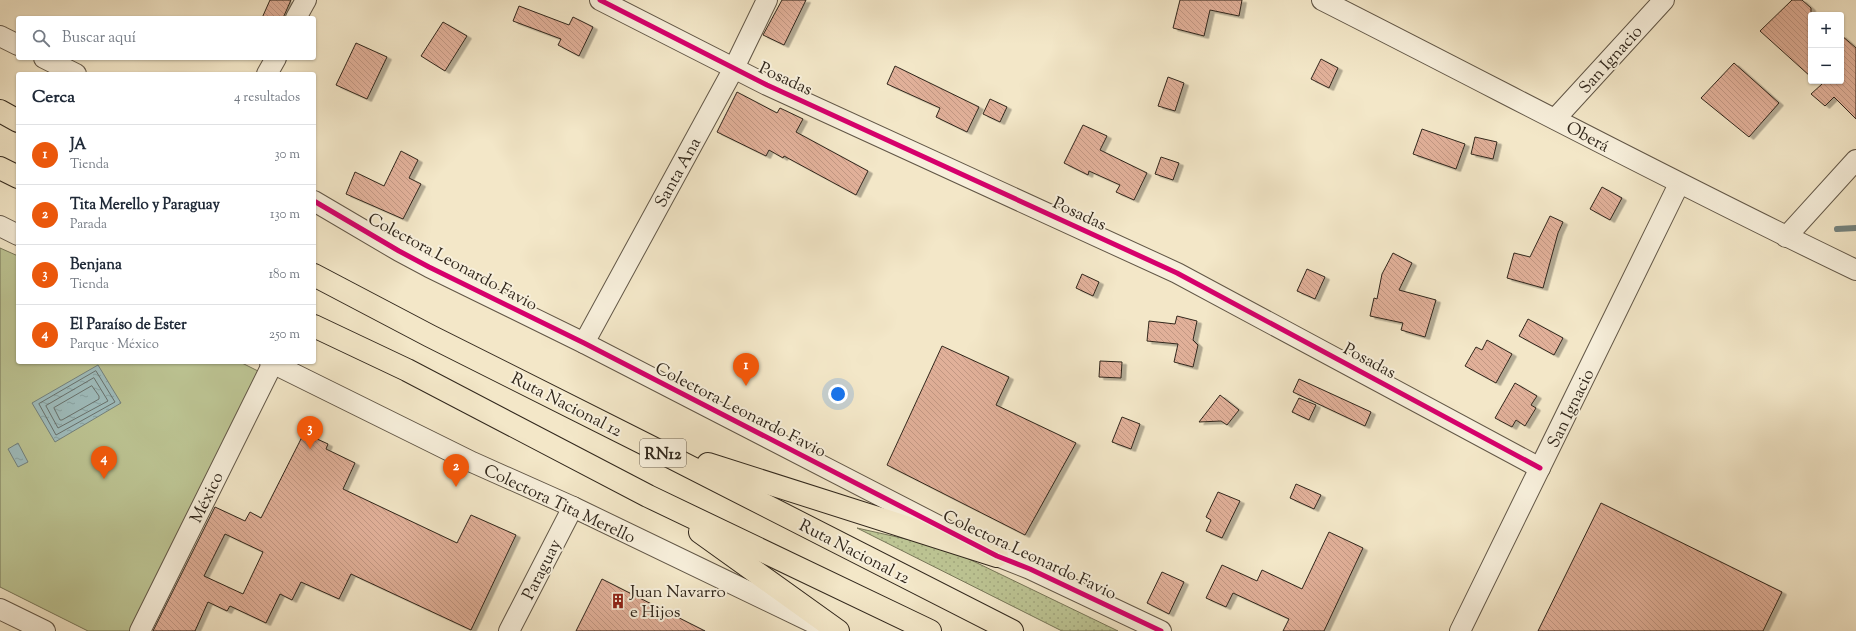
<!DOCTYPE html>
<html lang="es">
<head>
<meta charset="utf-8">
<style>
  :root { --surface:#fff; --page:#f6f6f7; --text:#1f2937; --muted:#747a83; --line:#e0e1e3; --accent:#ea580c }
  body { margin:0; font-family:"Sorts Mill Goudy",serif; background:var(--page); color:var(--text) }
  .controls { position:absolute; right:12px; top:12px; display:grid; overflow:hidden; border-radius:4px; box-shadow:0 1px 3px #0004 }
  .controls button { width:36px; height:36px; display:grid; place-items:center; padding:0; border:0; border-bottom:1px solid var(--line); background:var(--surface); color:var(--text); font:20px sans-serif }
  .you { position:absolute; left:838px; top:394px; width:14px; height:14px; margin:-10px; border:3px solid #fff; border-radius:50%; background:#1a73e8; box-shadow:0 0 0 6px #1a73e833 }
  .badge { display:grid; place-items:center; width:26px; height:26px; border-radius:50%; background:var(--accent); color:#fff; font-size:13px; font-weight:700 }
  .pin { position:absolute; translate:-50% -33px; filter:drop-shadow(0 1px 2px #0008) }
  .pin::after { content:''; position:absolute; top:21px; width:14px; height:12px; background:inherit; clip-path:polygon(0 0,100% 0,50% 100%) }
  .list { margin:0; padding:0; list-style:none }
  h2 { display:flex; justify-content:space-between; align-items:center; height:52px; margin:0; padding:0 16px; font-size:17px }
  h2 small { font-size:13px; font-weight:400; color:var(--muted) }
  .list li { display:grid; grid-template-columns:26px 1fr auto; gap:12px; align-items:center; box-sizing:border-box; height:60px; padding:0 16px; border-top:1px solid var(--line) }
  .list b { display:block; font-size:15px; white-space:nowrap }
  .list p { margin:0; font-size:13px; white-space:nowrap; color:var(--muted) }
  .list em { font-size:13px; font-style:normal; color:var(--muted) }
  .icon { flex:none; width:22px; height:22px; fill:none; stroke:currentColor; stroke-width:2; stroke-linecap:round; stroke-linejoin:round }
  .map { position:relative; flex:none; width:1856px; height:631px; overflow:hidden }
  .search { position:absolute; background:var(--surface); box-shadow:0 1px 3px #0004; left:16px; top:16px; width:300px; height:44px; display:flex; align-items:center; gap:10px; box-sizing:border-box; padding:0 14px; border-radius:4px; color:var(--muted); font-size:15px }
  .panel { position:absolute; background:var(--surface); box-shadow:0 1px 3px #0004; left:16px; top:72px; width:300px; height:292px; border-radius:4px }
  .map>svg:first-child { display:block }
  .grass { fill:url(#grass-dots); stroke:#777658 }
  .park { fill:#bdc594; stroke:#777658 }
  .water { fill:url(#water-ripples); stroke:#73827e }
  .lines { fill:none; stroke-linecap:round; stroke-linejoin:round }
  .shore { stroke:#68726e; stroke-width:1 }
  .stream { stroke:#73827e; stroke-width:6 }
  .building { fill:url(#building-back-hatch); stroke:#31271c; fill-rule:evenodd; filter:url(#shadow) }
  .minor-casing { stroke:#625747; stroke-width:22 }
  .trunk-casing { stroke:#31271c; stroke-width:24 }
  .minor { stroke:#f7efdb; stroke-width:20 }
  .trunk { stroke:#f3e7c8; stroke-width:22 }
  .cycleway-casing { stroke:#f7efdb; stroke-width:8 }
  .cycleway { stroke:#d6006c; stroke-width:5 }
  .labels { text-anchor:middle; stroke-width:4; stroke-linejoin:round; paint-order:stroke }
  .shield { fill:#f7efdb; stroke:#6c6355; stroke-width:1 }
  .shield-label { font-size:16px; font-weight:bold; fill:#31271c }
  .street-label { font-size:17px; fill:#31271c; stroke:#f7efdb }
  .poi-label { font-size:17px; fill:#31271c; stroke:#f7efdb; text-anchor:start }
</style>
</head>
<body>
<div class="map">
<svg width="1856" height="631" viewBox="0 0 1856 631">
  <defs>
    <pattern id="grass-dots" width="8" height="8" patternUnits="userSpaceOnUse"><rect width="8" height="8" fill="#bdc594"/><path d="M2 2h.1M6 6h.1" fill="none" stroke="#a3a97f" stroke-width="1.8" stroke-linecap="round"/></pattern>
    <pattern id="water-ripples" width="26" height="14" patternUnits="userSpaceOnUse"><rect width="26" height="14" fill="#9fbebf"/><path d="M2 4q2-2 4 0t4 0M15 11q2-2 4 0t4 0" fill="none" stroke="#89a3a4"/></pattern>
    <pattern id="building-back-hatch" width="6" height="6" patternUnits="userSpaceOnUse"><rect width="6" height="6" fill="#e1b099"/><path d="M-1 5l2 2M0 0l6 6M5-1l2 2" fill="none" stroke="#c29783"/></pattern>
    <filter id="shadow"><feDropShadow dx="4.5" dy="2.5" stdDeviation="0" flood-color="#0004"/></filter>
  </defs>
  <rect width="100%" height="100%" fill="#f3e7c8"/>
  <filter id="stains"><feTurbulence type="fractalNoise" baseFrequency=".005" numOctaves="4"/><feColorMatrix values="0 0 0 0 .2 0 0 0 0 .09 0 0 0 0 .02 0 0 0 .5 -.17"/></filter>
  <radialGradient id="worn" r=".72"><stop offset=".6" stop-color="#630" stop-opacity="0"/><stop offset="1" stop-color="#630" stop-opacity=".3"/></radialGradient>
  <!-- grass -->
  <path class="grass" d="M 857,528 L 946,548 L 1118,631 L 1062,631 Z"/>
  <!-- park -->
  <path class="park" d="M 0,248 L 18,256 L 18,362 L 240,362 L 260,372 L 135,631 L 88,631 L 0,587 Z"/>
  <!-- water -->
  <g class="water">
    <path d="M 98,365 L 121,403 L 55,442 L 32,403 Z"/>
    <path d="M 18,443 L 28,462 L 18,467 L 8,449 Z"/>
  </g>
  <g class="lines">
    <!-- shore -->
    <g class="shore">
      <path d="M 96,371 L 115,402 L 56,435 L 39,404 Z"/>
      <path d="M 94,378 L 108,401 L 58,428 L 46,406 Z"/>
      <path d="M 92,386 L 99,396 L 99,399 L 62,420 L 60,420 L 54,408 Z"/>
    </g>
    <!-- stream -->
    <path class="stream" d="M 1837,229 L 1856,228"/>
  </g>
  <!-- building -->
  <g class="building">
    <path d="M 270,0 L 291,0 L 283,18 L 262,18 Z"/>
    <path d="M 782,0 L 806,0 L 784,45 L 763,35 Z"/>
    <path d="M 1180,0 L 1242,0 L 1239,16 L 1210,10 L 1204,36 L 1173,28 Z"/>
    <path d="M 1792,0 L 1802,0 L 1811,8 L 1811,77 L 1760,31 Z"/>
    <path d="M 519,6 L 569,25 L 573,17 L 593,27 L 579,56 L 558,45 L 561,39 L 513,21 Z"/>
    <path d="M 443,22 L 467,36 L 445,71 L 421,56 Z"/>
    <path d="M 1841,35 L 1856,48 L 1856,119 L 1834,97 L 1825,106 L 1811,94 L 1822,84 L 1818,81 L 1841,81 Z"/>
    <path d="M 356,43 L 387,57 L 367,99 L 336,85 Z"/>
    <path d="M 1321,59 L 1338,68 L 1329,88 L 1311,79 Z"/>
    <path d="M 1734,63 L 1779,103 L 1749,137 L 1701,98 Z"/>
    <path d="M 895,66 L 979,107 L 967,132 L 936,117 L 940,108 L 887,84 Z"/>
    <path d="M 1168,77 L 1184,83 L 1175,111 L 1158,106 Z"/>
    <path d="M 737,92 L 777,113 L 780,108 L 803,119 L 796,132 L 868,171 L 856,195 L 784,156 L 783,158 L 769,150 L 766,156 L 717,132 Z"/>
    <path d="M 990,99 L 1007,107 L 1000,122 L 983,114 Z"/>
    <path d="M 1083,125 L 1107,136 L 1100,150 L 1147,173 L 1134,200 L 1116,192 L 1120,185 L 1089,171 L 1088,175 L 1064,163 Z"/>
    <path d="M 1422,129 L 1465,144 L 1456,169 L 1413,154 Z"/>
    <path d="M 1475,137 L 1497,142 L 1493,159 L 1471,154 Z"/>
    <path d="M 401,151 L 418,160 L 409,178 L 421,184 L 403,219 L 346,194 L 355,172 L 384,186 Z"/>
    <path d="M 1161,157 L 1179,163 L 1173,180 L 1155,174 Z"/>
    <path d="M 1602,187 L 1622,198 L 1610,220 L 1590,209 Z"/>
    <path d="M 1550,216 L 1563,222 L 1558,233 L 1543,288 L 1507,278 L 1514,253 L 1530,257 Z"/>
    <path d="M 1393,253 L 1412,263 L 1399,290 L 1436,300 L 1425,337 L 1401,330 L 1403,323 L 1370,316 L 1374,298 L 1377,299 L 1382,274 Z"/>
    <path d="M 1307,269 L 1325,277 L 1315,299 L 1297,291 Z"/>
    <path d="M 1082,274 L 1099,282 L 1093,296 L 1076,288 Z"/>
    <path d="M 1177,316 L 1197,321 L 1193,340 L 1198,345 L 1193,367 L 1174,362 L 1178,344 L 1147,341 L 1149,321 L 1175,324 Z"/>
    <path d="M 1528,319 L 1563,338 L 1554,355 L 1519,336 Z"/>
    <path d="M 1487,340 L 1512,354 L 1496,383 L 1465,366 L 1476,347 L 1482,350 Z"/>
    <path d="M 942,346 L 1009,377 L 996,405 L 1076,443 L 1025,535 L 887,465 Z"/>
    <path d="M 1100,361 L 1122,362 L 1121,378 L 1099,377 Z"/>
    <path d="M 1299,379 L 1371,412 L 1365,426 L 1293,392 Z"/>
    <path d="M 1515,383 L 1537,396 L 1531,405 L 1536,408 L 1525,426 L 1516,420 L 1512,427 L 1495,418 Z"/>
    <path d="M 1220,395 L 1239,410 L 1227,425 L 1221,421 L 1199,422 Z"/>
    <path d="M 1299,398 L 1316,405 L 1309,420 L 1292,412 Z"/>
    <path d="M 1122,417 L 1140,424 L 1131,449 L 1112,442 Z"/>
    <path d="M 304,433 L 328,444 L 326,449 L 355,463 L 343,489 L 457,543 L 471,515 L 516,535 L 471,630 L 351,574 L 339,599 L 301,582 L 292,600 L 280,594 L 266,623 L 230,606 L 227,611 L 208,602 L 195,631 L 153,631 L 215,507 L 245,521 L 250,512 L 261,518 ZM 225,534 L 263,552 L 243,594 L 204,576 Z"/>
    <path d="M 1296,484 L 1321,495 L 1314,509 L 1290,498 Z"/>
    <path d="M 1218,492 L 1240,501 L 1222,538 L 1206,531 L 1211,520 L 1206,517 Z"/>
    <path d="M 1601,503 L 1782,592 L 1763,631 L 1538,631 Z"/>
    <path d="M 1329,532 L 1363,548 L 1324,631 L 1283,631 L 1289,619 L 1233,593 L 1226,607 L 1206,598 L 1222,565 L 1257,581 L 1262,570 L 1302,589 Z"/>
    <path d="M 1162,572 L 1184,582 L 1169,614 L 1147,603 Z"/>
    <path d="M 602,579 L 705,631 L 576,631 Z"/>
  </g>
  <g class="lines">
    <defs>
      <g id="minor">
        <path d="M 600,0 L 767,85 L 1177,273 L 1540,468"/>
        <path d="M 1322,0 C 1500,90 1676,184 1856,270"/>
        <path d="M 296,18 L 306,0"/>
        <path d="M 0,36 L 18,45"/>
        <path d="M 44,58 L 76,74"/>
        <path d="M 267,74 L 276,58"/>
        <path d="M 1555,119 L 1664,0"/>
        <path d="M 314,201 L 399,251 L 429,267 L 584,343 L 997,556 L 1030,569 L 1161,631"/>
        <path d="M 0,226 L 18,235"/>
        <path d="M 1786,237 L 1856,160"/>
        <path d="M 584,343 L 734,68 L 767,0"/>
        <path d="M 270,362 L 472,462 L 573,507 L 822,627"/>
        <path d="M 0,609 L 45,631"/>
        <path d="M 140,631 L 273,363"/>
        <path d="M 509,631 L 573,507"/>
        <path d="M 1460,631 L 1679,184"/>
      </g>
      <g id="trunk">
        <path d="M 0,111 L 18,121"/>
        <path d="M 0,168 L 18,177"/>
        <path d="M 314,275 L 430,336 L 649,446 L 1012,631"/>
        <path d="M 314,326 L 407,370 L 648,496 L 930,631"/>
        <path d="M 708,464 L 997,556"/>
        <path d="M 700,532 L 838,631"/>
      </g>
    </defs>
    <!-- minor casing -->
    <use href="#minor" class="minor-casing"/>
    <!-- trunk casing -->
    <use href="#trunk" class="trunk-casing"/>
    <!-- minor -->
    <use href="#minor" class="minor"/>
    <!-- trunk -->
    <use href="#trunk" class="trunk"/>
    <defs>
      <g id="cycleway">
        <path d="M 600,0 L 767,85 L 1177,273 L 1540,468"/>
        <path d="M 314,201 L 399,251 L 429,267 L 584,343 L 997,556 L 1030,569 L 1161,631"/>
      </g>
    </defs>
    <!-- cycleway casing -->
    <use href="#cycleway" class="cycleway-casing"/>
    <!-- cycleway -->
    <use href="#cycleway" class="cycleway"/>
  </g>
  <!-- icons -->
  <defs>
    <symbol id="building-bare" viewBox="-9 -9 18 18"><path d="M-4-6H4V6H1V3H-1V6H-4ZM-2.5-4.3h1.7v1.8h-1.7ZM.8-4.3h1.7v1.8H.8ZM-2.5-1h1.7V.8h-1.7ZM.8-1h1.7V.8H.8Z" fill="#8f2418" stroke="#f7efdb" stroke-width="2.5" paint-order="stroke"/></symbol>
  </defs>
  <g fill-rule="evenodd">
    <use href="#building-bare" x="607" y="590" width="22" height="22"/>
  </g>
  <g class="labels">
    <!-- shield labels -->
    <rect class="shield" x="640" y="439" width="46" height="28" rx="3"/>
    <g class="shield-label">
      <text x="663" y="459">RN12</text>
    </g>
    <!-- street labels -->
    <g class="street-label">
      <text transform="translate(1610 59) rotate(-48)" y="6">San Ignacio</text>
      <text transform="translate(786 78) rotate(25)" y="6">Posadas</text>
      <text transform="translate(1588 136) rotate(28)" y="6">Oberá</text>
      <text transform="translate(677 172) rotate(-61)" y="6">Santa Ana</text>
      <text transform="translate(1080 213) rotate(25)" y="6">Posadas</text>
      <text transform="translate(453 261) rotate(28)" y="6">Colectora Leonardo Favio</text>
      <text transform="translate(1370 360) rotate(28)" y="6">Posadas</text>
      <text transform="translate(567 404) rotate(27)" y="6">Ruta Nacional 12</text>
      <text transform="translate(1570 408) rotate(-64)" y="6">San Ignacio</text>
      <text transform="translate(741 409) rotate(27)" y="6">Colectora Leonardo Favio</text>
      <text transform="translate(206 497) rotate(-64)" y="6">México</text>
      <text transform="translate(560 503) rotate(25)" y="6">Colectora Tita Merello</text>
      <text transform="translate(855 551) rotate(27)" y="6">Ruta Nacional 12</text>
      <text transform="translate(1030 554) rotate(25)" y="6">Colectora Leonardo Favio</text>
      <text transform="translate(541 569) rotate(-63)" y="6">Paraguay</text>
    </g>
    <!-- poi labels -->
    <g class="poi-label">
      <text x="630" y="597">Juan Navarro<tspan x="630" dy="20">e Hijos</tspan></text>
    </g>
  </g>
  <rect width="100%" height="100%" filter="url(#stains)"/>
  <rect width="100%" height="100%" fill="url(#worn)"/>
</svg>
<div class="controls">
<button>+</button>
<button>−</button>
</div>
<div class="you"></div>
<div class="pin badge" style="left:746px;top:386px">1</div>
<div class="pin badge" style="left:456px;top:487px">2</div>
<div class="pin badge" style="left:310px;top:449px">3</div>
<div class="pin badge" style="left:104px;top:479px">4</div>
<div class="search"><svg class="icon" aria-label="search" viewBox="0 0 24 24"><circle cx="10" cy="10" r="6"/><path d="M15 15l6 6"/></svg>Buscar aquí</div>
<section class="panel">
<h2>Cerca<small>4 resultados</small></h2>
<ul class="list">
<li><span class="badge">1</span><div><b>JA</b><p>Tienda</p></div><em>30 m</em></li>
<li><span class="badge">2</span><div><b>Tita Merello y Paraguay</b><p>Parada</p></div><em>130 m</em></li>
<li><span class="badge">3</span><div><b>Benjana</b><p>Tienda</p></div><em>180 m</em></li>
<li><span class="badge">4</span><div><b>El Paraíso de Ester</b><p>Parque · México</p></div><em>250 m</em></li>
</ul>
</section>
</div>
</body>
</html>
